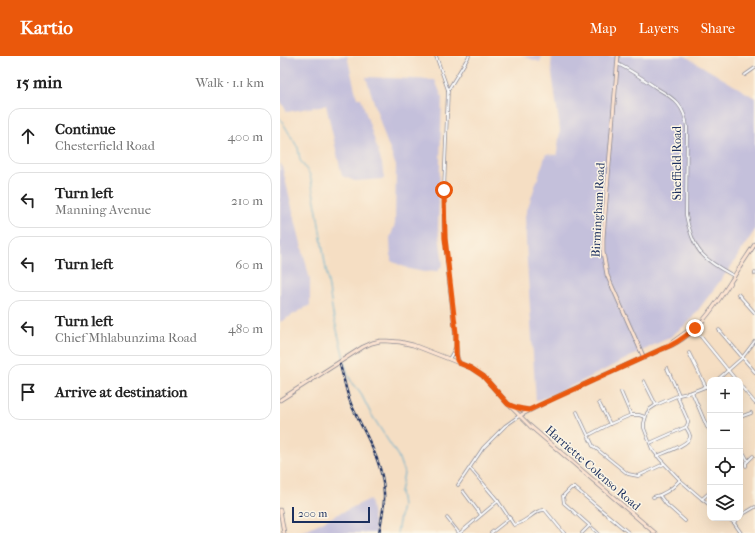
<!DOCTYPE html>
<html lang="en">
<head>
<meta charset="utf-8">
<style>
  :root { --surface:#fff; --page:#f6f6f6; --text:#222; --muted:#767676; --line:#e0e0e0; --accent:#ea580c }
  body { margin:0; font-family:"IM FELL French Canon",serif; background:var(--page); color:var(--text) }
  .controls { position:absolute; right:12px; bottom:12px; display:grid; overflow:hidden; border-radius:8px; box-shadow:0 4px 16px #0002 }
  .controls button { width:36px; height:36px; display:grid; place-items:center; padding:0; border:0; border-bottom:1px solid var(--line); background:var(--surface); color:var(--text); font:20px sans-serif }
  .scale { position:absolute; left:12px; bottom:10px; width:78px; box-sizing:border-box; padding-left:4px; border:2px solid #1b2f5e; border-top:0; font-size:11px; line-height:14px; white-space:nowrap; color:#1b2f5e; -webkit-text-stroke:3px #fcf5e5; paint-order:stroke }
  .stop { position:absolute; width:12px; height:12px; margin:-9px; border:3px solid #ea580c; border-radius:50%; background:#fff }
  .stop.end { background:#ea580c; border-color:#fff; box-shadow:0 1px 4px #0008 }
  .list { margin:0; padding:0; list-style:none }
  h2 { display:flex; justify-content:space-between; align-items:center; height:52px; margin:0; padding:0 16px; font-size:17px }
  h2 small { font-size:13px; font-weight:400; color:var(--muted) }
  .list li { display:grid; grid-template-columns:26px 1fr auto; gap:12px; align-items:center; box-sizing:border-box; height:56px; margin:0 8px 8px; padding:0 8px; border:1px solid var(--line); border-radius:12px }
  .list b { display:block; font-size:15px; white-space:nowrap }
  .list p { margin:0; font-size:13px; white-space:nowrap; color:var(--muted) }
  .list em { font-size:13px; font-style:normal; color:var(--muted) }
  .icon { flex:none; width:22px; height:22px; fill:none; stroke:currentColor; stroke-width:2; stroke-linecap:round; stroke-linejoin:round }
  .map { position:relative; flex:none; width:475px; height:477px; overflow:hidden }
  header { display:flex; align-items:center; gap:24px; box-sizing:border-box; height:56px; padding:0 20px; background:var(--accent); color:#fff }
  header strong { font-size:19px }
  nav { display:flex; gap:22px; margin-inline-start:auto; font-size:14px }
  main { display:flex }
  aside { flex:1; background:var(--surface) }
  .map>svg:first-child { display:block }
  .industrial { fill:#c4c0db }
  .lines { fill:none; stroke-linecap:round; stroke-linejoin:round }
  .stream { stroke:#4fa7cc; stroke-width:1 }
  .street-casing { stroke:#888690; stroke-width:3.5 }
  .secondary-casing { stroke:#888690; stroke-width:4.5 }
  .street { stroke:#fff; stroke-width:2 }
  .secondary { stroke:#fde4d1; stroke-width:3 }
  .rail-casing { stroke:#1b2f5e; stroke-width:2.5 }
  .rail { stroke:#fcf5e5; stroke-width:1; stroke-dasharray:3; stroke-linecap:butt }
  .route { stroke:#ea580c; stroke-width:5 }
  .labels { text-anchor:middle; stroke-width:3; stroke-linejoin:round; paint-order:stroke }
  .street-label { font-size:12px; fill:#1b2f5e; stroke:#fcf5e5 }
</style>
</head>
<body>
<header>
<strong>Kartio</strong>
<nav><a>Map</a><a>Layers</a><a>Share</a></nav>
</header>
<main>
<aside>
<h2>15 min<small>Walk · 1.1 km</small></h2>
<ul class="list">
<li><svg class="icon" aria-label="ahead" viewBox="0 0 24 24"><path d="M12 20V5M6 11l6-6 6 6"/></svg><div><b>Continue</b><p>Chesterfield Road</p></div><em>400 m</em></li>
<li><svg class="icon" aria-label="left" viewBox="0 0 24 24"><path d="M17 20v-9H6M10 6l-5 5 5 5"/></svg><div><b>Turn left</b><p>Manning Avenue</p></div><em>210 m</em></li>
<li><svg class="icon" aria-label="left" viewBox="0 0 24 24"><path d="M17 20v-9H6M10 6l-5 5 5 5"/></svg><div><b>Turn left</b></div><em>60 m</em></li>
<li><svg class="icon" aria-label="left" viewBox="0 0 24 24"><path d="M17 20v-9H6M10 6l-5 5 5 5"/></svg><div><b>Turn left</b><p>Chief Mhlabunzima Road</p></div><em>480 m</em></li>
<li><svg class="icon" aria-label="arrive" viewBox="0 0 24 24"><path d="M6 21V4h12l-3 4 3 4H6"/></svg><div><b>Arrive at destination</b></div></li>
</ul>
</aside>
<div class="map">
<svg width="475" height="477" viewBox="0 0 475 477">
  <rect width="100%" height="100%" fill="#fcf5e5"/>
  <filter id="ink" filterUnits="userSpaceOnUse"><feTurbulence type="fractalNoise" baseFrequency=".025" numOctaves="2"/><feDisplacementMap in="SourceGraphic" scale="8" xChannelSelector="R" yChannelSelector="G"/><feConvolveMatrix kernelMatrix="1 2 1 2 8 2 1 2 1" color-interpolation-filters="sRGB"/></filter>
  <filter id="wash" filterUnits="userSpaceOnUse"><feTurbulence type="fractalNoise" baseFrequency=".012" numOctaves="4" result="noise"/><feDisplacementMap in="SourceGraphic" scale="16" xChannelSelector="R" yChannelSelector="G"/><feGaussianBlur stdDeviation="0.9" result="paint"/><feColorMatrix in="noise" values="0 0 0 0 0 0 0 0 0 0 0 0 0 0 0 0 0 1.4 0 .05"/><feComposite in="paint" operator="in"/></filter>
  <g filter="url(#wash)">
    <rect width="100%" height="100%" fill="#f5dec3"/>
    <!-- industrial -->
    <g class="industrial">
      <path d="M 0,0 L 67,0 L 77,42 L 81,42 L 102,108 L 104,123 L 75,125 L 62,120 L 46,49 L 7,56 L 0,44 Z"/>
      <path d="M 242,0 L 262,0 L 260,6 Z"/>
      <path d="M 272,0 L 405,0 L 475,42 L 475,174 L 450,212 L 409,266 L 390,281 L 298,327 L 256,345 L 247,206 L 245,160 L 266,98 L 277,99 L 280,74 L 271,10 Z"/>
      <path d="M 86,21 L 155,24 L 162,41 L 158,172 L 163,208 L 158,215 L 144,216 L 129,213 L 111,205 L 110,182 L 115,168 L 116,110 L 105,81 Z"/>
      <path d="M 0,107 L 2,110 L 6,127 L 30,224 L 30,249 L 0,266 Z"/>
      <path d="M 90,443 L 96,477 L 19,477 Z"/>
    </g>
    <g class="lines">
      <!-- stream -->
      <g class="stream">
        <path d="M 0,62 L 18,92 L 20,104 L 30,119 L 37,156 L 53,258 L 64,302"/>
        <path d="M 64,305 L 68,319 L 73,329 L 79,334 L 91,358 L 118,400 L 124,417 L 120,436 L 122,449 L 117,477"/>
      </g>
    </g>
  </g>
  <g filter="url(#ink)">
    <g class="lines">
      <defs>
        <g id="street">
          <path d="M 156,0 L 168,34 L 164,134 L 164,170 L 168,217 L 175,277 L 176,291 L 169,303"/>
          <path d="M 338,8 C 352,15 365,24 378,33 C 385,37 393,42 398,48 C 404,55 406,63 407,71 L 406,159 C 408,171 414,191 423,199 C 431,208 443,214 454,220"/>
          <path d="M 465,19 L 475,12"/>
          <path d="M 168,34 L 189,0"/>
          <path d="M 475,217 L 475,218"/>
          <path d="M 458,238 L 475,257"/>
          <path d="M 413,271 L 456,324"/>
          <path d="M 439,274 L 475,316"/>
          <path d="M 409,297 L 426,331"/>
          <path d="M 387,312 L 399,339"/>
          <path d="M 437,324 L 462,302 L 475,285"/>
          <path d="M 364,325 L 376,349"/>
          <path d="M 430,329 L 412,336 L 399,339 L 376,349 L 370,353 L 367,357 L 364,367 L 364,372 L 372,393 L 380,403 L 400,424 L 422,443 L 430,449"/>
          <path d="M 460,329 L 475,347"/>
          <path d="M 341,336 L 351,359"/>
          <path d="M 412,336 L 427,371 L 430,374"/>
          <path d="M 319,347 L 330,368"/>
          <path d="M 297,356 L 313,390 L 348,418 L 358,420 L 384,408"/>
          <path d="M 460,361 L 471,357"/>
          <path d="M 309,379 L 330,368 L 351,359 L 359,359 L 365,361"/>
          <path d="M 370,387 L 406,371"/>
          <path d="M 460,390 L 468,405"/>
          <path d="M 377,400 C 384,397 411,388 410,380 C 410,377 407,374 406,371 L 408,367 L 408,365 L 397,340"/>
          <path d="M 466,410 L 466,407 L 473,400"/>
          <path d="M 190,412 L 218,445 L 234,469 C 247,467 254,453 265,454 L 284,477"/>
          <path d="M 178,429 L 203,392 L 225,370 L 239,360"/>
          <path d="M 183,435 L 201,459"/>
          <path d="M 380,440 L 386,448 L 405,465"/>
          <path d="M 373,441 C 384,439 393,432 400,424"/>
          <path d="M 422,443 L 430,436"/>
          <path d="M 460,460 L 475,451"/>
          <path d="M 167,462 L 179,477"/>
          <path d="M 448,462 L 454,467 L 461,477"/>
          <path d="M 454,467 L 458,462"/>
          <path d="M 180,477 L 218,445"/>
          <path d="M 211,477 L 230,462"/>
          <path d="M 302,477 L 309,470"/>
          <path d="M 318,477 L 284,447 L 283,440 L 291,432 L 295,432 L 349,477"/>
        </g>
        <g id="secondary">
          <path d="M 338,0 L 323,182 L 323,196 L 327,219 L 364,302"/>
          <path d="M 387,290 L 398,282 L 412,272"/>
          <path d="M 176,291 L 177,301 L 179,307"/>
          <path d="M 0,344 L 83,291 L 92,287 L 100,285 L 107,285 L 120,286 L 133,289 L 169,303 L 191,312 L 203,320 L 228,348 L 250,370 L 375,477"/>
          <path d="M 231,350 L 238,353 L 249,354"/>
          <path d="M 239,360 L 272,343 L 382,293 C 416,282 435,250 453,222 C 460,210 468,199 475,188"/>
          <path d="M 0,454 L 4,477"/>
        </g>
      </defs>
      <!-- street casing -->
      <use href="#street" class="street-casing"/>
      <!-- secondary casing -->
      <use href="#secondary" class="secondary-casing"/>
      <!-- street -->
      <use href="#street" class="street"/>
      <!-- secondary -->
      <use href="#secondary" class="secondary"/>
      <defs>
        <path id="rail" d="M 60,309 C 64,322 66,336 71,348 C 84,377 103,404 104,437 C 105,450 101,464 99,477"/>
      </defs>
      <!-- rail casing -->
      <use href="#rail" class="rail-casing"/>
      <!-- rail -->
      <use href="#rail" class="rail"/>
    </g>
  </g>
  <g class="lines" filter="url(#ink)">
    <!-- route -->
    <path class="route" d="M 164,134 L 165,182 L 176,277 L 176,297 L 177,304 L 179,307 L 191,312 L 203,320 L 228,348 C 235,352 241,353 249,354 L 382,293 C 395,289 405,281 415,272"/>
  </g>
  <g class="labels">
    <!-- street labels -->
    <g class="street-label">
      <text transform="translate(397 107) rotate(-90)" y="4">Sheffield Road</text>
      <text transform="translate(318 154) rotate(-87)" y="4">Birmingham Road</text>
      <text transform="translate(313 412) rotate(41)" y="4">Harriette Colenso Road</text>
    </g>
  </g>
</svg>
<div class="controls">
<button>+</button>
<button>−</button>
<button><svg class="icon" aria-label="locate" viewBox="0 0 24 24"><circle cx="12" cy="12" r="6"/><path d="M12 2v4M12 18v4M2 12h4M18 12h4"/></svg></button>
<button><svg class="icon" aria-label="layers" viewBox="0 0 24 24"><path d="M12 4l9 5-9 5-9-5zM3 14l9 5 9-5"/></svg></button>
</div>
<div class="scale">200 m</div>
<div class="stop" style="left:164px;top:134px"></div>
<div class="stop end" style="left:415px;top:272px"></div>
</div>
</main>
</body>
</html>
